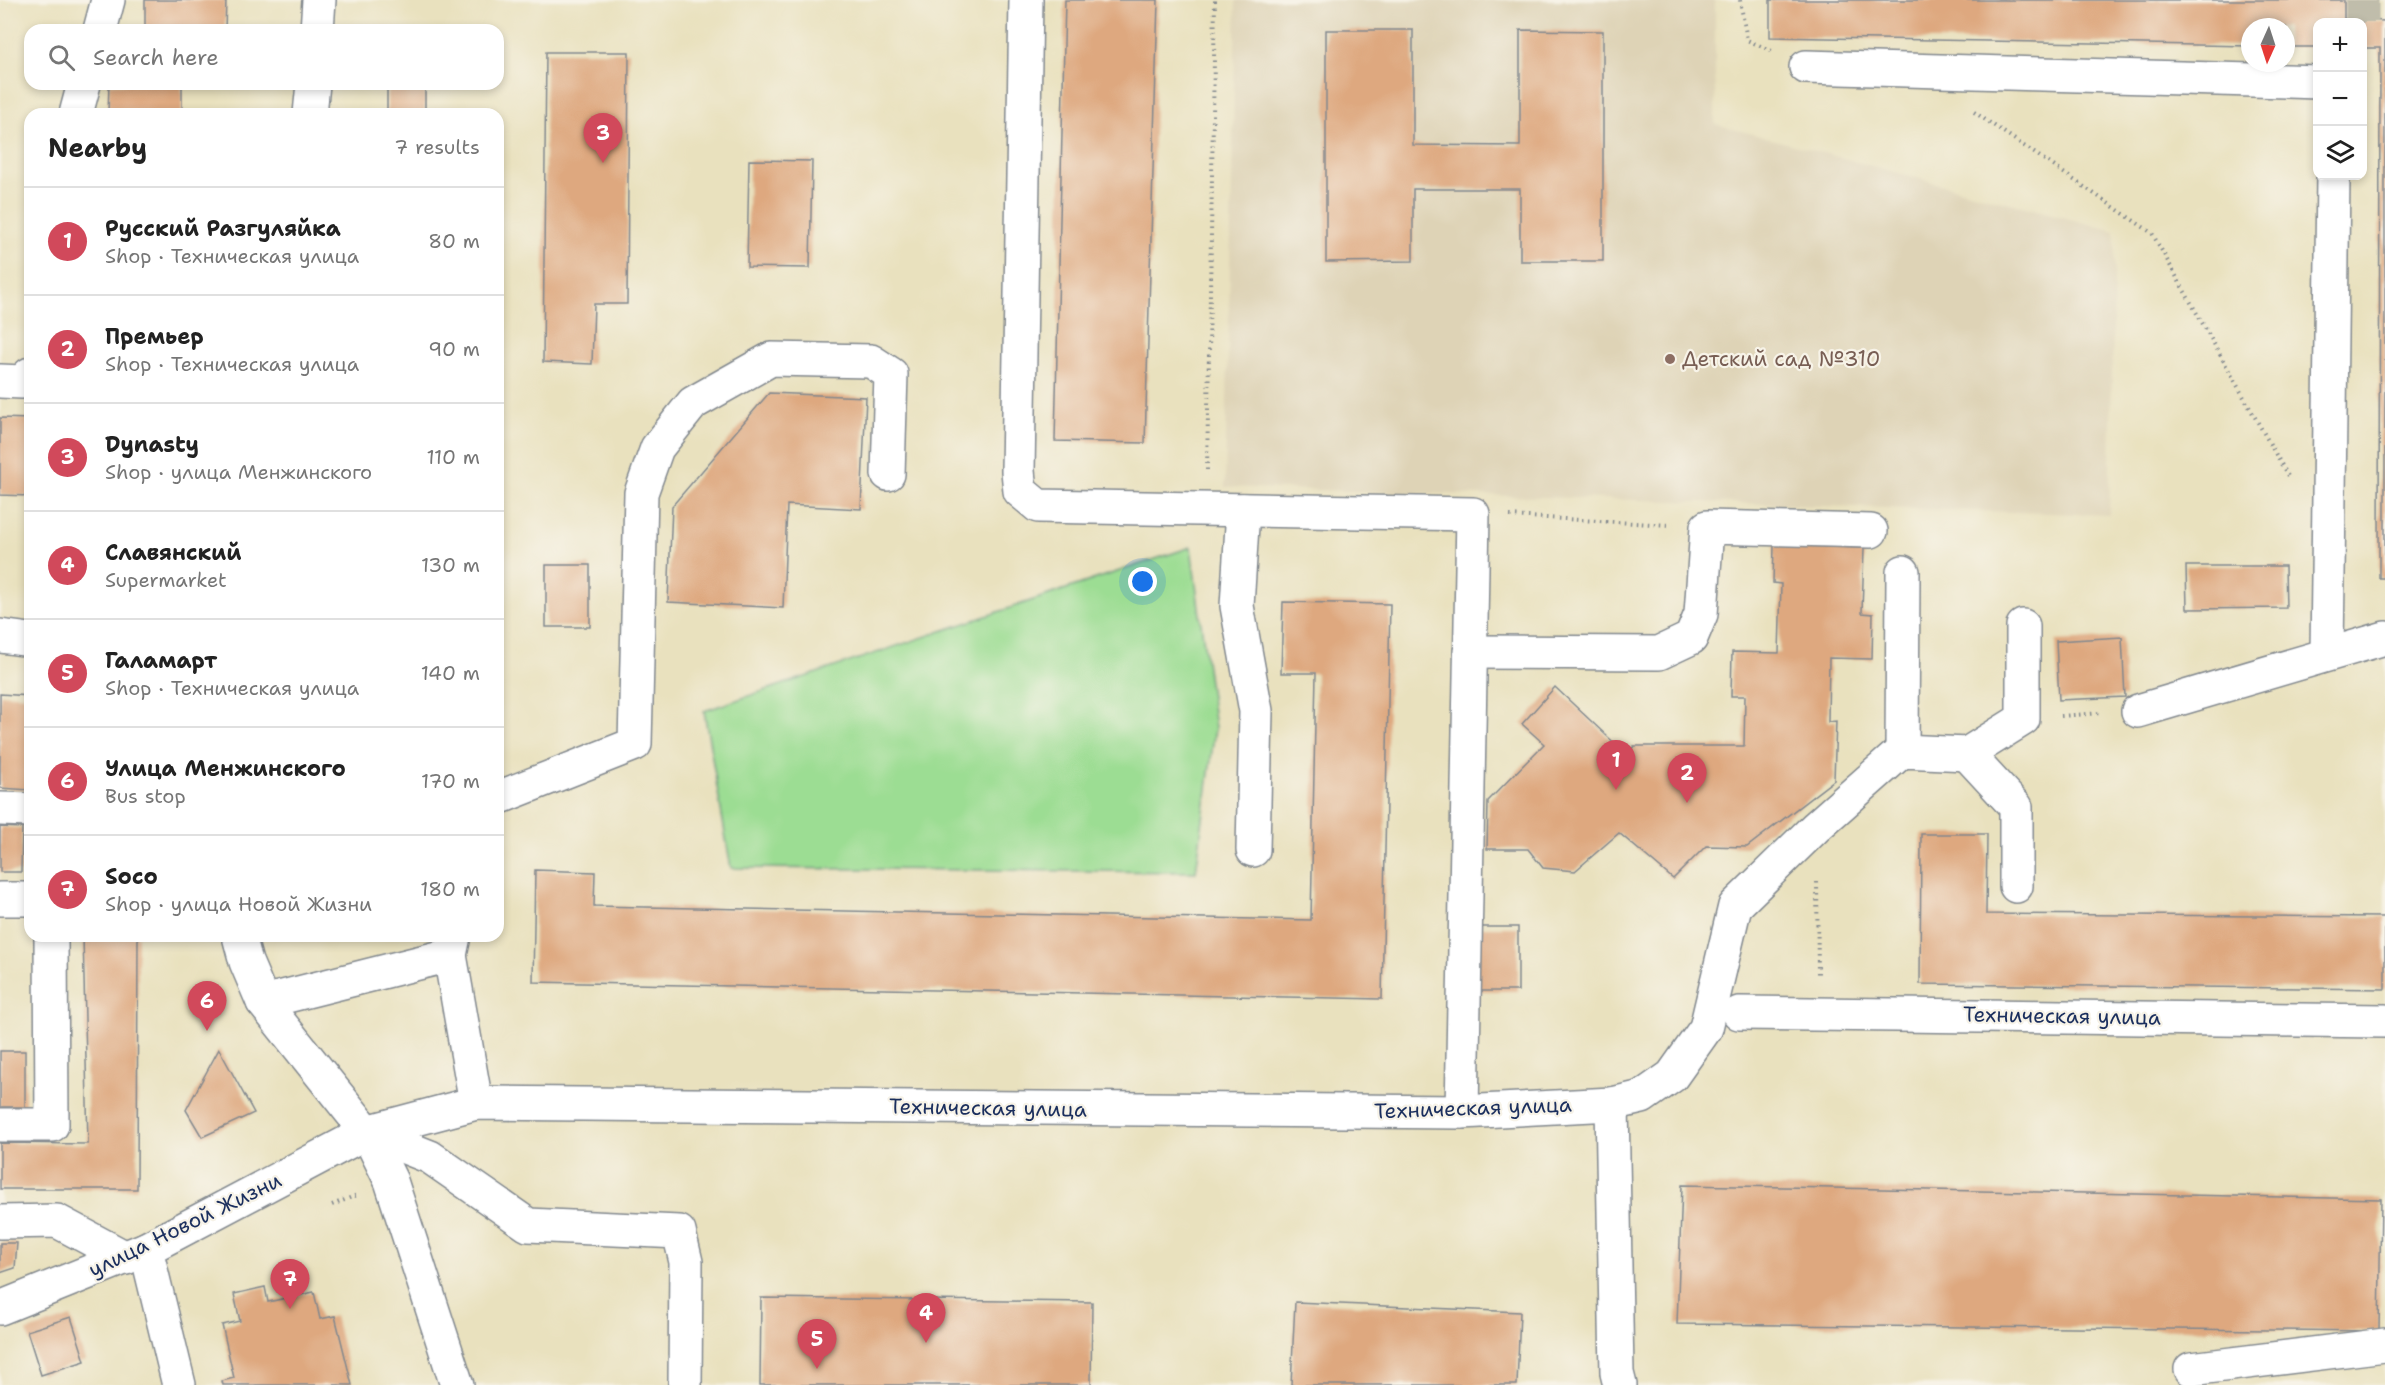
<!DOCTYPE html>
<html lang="en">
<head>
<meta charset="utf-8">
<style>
  :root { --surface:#fff; --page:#f6f6f6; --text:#222; --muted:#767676; --line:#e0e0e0; --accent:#d1495b }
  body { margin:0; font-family:"Shantell Sans",sans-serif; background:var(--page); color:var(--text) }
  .controls { position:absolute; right:18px; top:18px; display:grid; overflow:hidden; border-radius:12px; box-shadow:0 3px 9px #0003 }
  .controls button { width:54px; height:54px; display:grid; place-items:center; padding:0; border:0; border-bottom:2px solid var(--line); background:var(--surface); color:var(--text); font:30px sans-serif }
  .compass { position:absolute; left:2241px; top:18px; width:54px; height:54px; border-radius:50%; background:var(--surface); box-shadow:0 3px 9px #0003; rotate:183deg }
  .you { position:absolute; left:1143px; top:582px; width:21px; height:21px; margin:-15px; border:4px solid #fff; border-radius:50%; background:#1a73e8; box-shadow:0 0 0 9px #1a73e833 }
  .badge { display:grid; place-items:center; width:39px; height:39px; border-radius:50%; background:var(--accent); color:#fff; font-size:20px; font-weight:700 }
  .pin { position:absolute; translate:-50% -50px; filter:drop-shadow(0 2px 3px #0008) }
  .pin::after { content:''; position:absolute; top:32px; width:21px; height:18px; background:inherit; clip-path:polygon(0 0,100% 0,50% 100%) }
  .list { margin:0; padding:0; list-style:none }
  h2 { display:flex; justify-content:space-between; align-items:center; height:78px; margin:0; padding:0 24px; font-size:26px }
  h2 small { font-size:20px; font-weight:400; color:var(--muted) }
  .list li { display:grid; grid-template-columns:39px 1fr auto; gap:18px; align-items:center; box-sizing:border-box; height:108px; padding:0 24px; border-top:2px solid var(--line) }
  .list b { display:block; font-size:22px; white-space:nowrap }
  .list p { margin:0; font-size:20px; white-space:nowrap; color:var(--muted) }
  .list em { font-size:20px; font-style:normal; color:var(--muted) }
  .icon { flex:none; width:33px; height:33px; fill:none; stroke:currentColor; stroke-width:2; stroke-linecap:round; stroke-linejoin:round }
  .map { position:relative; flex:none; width:2385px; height:1385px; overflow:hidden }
  .search { position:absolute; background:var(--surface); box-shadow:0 3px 9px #0003; left:24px; top:24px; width:480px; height:66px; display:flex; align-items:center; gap:15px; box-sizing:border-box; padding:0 21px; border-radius:18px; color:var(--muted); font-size:22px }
  .panel { position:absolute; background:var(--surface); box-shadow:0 3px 9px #0003; left:24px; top:108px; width:480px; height:834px; border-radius:18px }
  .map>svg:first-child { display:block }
  .built { fill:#ded3b6 }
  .green { fill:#9cdd93; stroke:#5c8678; stroke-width:1.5 }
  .building { fill:#dea87f }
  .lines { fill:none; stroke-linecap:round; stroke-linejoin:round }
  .minor-tunnel { stroke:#c0bdab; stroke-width:33; stroke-dasharray:33 16; stroke-linecap:butt }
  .minor-casing { stroke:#82888e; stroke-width:36 }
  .path { stroke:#82888e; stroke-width:4; stroke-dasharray:1.5 4.5; stroke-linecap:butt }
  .minor { stroke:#fff; stroke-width:33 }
  .education-dot { fill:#8d6e63; stroke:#f7f3e8; stroke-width:2 }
  .labels { text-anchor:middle; stroke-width:4.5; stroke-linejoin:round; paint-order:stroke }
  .education-label { font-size:21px; fill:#785e54; stroke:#f7f3e8; text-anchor:start }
  .street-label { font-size:21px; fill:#1b2f5e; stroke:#f7f3e8 }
</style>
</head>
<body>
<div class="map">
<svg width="2385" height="1385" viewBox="0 0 2385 1385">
  <rect width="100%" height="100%" fill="#f7f3e8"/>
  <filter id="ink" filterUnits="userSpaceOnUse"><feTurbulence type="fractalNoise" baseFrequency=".0167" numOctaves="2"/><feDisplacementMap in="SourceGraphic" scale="12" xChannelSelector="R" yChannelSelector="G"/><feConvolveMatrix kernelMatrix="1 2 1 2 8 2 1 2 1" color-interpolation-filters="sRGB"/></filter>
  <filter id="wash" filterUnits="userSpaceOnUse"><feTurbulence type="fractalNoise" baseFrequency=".008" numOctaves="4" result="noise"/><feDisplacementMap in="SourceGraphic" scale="24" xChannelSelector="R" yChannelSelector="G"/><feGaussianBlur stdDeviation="1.35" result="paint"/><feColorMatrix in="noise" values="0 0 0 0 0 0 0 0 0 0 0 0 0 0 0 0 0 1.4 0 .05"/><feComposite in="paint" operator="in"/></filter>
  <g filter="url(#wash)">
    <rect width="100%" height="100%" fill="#e9e1be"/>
    <!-- built -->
    <path class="built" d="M 1236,0 L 1715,0 L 1715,124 L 2115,231 L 2109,515 L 1225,487 Z"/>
    <!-- green -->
    <path class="green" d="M 1191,547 L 1215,728 L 1196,872 L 731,868 L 704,711 Z"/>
    <g id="blocks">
      <!-- building -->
      <g class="building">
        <path d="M 145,0 L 226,0 L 225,30 L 145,30 Z"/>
        <path d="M 1065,0 L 1158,0 L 1145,443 L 1055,441 Z"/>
        <path d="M 1770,0 L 2344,0 L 2344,19 L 2385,21 L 2385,578 L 2379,578 L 2380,48 L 2362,48 L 2362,22 L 2318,22 L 2318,47 L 2286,47 L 2286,27 L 2250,27 L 2250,46 L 1770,37 Z"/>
        <path d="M 1326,30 L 1413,30 L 1413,145 L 1520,146 L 1520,30 L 1603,31 L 1603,261 L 1520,261 L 1520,189 L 1413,189 L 1413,261 L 1326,262 Z"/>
        <path d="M 546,52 L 629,52 L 627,304 L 594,304 L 592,364 L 543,362 Z"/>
        <path d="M 109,84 L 182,84 L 182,114 L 108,114 Z"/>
        <rect x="387" y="84" width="38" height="30"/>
        <path d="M 749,160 L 812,161 L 810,268 L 747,267 Z"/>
        <path d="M 769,393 L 866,397 L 861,509 L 787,505 L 783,608 L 668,602 L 672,506 Z"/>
        <path d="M 0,418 L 30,419 L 30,496 L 0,495 Z"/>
        <path d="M 1774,545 L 1864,548 L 1862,613 L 1873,614 L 1872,659 L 1829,658 L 1828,722 L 1836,721 L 1834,780 L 1747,847 L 1706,846 L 1673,879 L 1619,833 L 1575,871 L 1543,868 L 1528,849 L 1487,849 L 1488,801 L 1544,744 L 1522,724 L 1555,687 L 1627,755 L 1634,746 L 1744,746 L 1745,696 L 1731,696 L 1732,652 L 1779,653 L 1781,584 L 1773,583 Z"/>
        <rect x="546" y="565" width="44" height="62"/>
        <path d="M 2186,566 L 2285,566 L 2286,608 L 2187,609 Z"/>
        <path d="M 1283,602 L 1390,604 L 1382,999 L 533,982 L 535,870 L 595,872 L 594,906 L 1311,920 L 1316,673 L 1281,673 Z"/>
        <path d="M 2122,637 L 2125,697 L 2059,700 L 2056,641 Z"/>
        <path d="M 0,694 L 30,696 L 30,790 L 0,788 Z"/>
        <path d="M 0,827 L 22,828 L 21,872 L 0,872 Z"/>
        <path d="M 1921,834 L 1987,834 L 1986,914 L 2385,917 L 2385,989 L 1920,984 Z"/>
        <rect x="1477" y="927" width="41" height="64"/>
        <path d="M 83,936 L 138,936 L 137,1189 L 0,1189 L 0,1143 L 88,1144 Z"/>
        <path d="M 219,1049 L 254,1113 L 202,1137 L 186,1110 Z"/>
        <rect x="0" y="1051" width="25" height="56"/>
        <path d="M 1682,1185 L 2381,1199 L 2379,1331 L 1677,1324 Z"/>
        <path d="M 0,1243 L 17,1243 L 15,1268 L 0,1273 Z"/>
        <path d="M 265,1287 L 268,1302 L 314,1292 L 320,1319 L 335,1316 L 352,1385 L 223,1385 L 222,1381 L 234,1378 L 222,1325 L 240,1321 L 234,1294 Z"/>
        <path d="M 761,1298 L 1092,1302 L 1091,1385 L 760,1385 Z"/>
        <path d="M 1295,1302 L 1520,1312 L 1517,1385 L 1291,1385 Z"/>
        <path d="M 71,1317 L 85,1361 L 41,1375 L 27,1331 Z"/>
      </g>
    </g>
  </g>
  <g filter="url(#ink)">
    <use href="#blocks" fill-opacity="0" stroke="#82888e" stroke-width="1.5"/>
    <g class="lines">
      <!-- minor-tunnel -->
      <path class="minor-tunnel" d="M 2362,22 L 2362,0"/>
      <defs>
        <g id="minor">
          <path d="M 1026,0 L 1018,471 L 1020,491 L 1038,506 L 1473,514 L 1462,1112"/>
          <path d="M 100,30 L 108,0"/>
          <path d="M 317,30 L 319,0"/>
          <path d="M 1806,67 L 2318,82"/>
          <path d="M 76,114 L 84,84"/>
          <path d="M 310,114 L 313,84"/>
          <path d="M 0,381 L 22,382 L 30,374"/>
          <path d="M 1243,510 L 1237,606 L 1256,711 L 1253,850"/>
          <path d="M 0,636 L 30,640"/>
          <path d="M 1470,652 L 1659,653 L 1691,638 L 1701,614 L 1707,527 L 1871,531"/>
          <path d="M 2327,654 L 2333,176"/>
          <path d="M 2138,711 L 2385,638"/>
          <path d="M 1902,751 L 1903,572"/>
          <path d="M 1967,754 L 2016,807 L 2016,886"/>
          <path d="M 498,798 L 635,744 L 641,493 L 657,448 L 693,403 L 771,359 L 871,361 L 891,374 L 888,474"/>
          <path d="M 0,809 L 30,810"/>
          <path d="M 0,899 L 30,899"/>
          <path d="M 239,936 L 246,962 L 263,1002 L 367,1132 L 430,1157 L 528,1225 L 679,1232 L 686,1262 L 685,1385"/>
          <path d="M 450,955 L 476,1103"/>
          <path d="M 263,1002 L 450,955 L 454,936"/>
          <path d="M 1739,1013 L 2385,1021"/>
          <path d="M 0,1125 L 52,1125 L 51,936"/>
          <path d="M 367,1132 L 391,1181 L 457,1385"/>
          <path d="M 0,1222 L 57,1221 L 126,1258"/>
          <path d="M 146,1249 L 179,1385"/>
          <path d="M 0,1308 L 146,1249 L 367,1132 L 476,1103 L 1462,1112 L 1612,1104"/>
          <path d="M 2191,1369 L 2385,1345"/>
          <path d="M 1620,1385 L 1617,1373 L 1612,1104 L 1642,1097 L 1672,1076 L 1706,1028 L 1735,906 L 1816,827 L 1902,751 L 1967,754 L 2023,719 L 2023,626"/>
        </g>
      </defs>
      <!-- minor casing -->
      <use href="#minor" class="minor-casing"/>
      <!-- path -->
      <g class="path">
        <path d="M 1740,0 L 1747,40 L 1772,51"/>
        <path d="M 1974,112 L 2152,233 L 2289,478"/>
        <path d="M 1207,470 L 1215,0"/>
        <path d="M 1510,516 L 1670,525"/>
        <path d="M 2061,716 L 2101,713"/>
        <path d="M 1817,882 L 1818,976"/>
        <path d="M 297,936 L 298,940"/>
        <path d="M 332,1205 L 357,1195"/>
      </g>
      <!-- minor -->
      <use href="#minor" class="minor"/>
    </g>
  </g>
  <!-- markers -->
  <circle class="education-dot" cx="1670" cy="359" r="6"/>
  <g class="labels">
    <!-- education labels -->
    <g class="education-label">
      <text x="1682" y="366">Детский сад №310</text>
    </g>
    <!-- street labels -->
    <g class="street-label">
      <text transform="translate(2062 1016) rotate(1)" y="7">Техническая улица</text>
      <text transform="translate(988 1108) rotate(1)" y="7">Техническая улица</text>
      <text transform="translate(1473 1108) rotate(-2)" y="7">Техническая улица</text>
      <text transform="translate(185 1225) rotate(-26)" y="7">улица Новой Жизни</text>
    </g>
  </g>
</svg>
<div class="controls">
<button>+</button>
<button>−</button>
<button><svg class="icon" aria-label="layers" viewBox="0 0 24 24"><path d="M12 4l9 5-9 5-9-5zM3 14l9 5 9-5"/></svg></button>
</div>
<svg class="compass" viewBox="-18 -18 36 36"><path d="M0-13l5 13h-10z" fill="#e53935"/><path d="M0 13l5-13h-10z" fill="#767676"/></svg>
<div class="you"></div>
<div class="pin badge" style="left:1616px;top:790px">1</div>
<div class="pin badge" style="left:1687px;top:803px">2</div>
<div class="pin badge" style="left:603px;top:163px">3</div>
<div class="pin badge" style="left:926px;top:1343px">4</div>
<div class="pin badge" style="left:817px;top:1369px">5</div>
<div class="pin badge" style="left:207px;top:1031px">6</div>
<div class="pin badge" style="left:290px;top:1309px">7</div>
<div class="search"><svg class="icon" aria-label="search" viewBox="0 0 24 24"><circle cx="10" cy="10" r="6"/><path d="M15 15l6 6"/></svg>Search here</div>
<section class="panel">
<h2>Nearby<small>7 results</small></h2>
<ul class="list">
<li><span class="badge">1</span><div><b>Русский Разгуляйка</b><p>Shop · Техническая улица</p></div><em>80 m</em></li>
<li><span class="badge">2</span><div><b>Премьер</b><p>Shop · Техническая улица</p></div><em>90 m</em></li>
<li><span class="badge">3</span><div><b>Dynasty</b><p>Shop · улица Менжинского</p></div><em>110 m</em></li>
<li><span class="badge">4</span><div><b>Славянский</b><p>Supermarket</p></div><em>130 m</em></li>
<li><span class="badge">5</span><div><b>Галамарт</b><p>Shop · Техническая улица</p></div><em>140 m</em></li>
<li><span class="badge">6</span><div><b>Улица Менжинского</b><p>Bus stop</p></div><em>170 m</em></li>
<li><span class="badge">7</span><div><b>Soco</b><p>Shop · улица Новой Жизни</p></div><em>180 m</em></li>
</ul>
</section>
</div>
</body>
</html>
